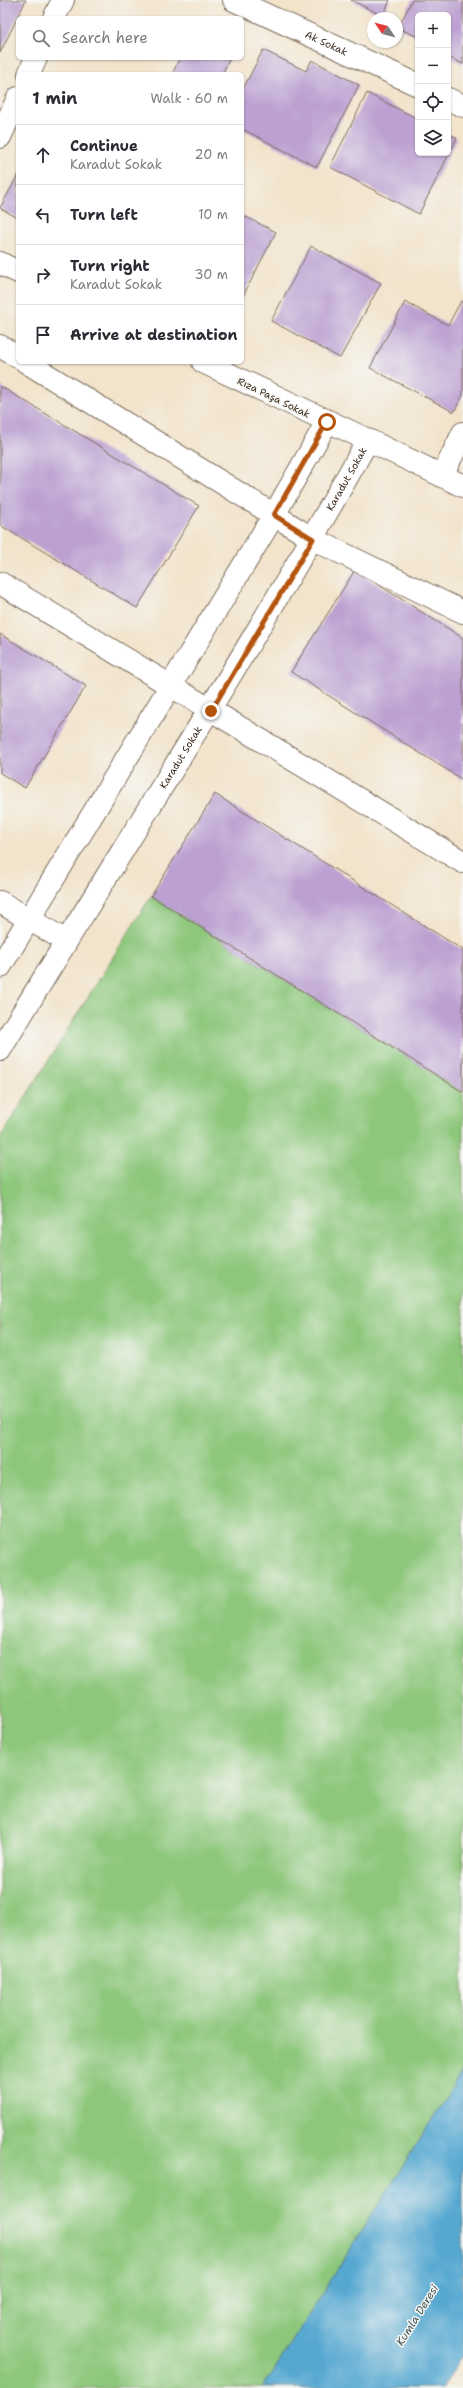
<!DOCTYPE html>
<html lang="en">
<head>
<meta charset="utf-8">
<style>
  :root { --surface:#fff; --page:#f7f7f7; --text:#2b2b33; --muted:#7c7c81; --line:#e1e1e2 }
  body { margin:0; font-family:"Shantell Sans",sans-serif; background:var(--page); color:var(--text) }
  .controls { position:absolute; right:12px; top:12px; display:grid; overflow:hidden; border-radius:6px; box-shadow:0 1px 3px #0004 }
  .controls button { width:36px; height:36px; display:grid; place-items:center; padding:0; border:0; border-bottom:1px solid var(--line); background:var(--surface); color:var(--text); font:20px sans-serif }
  .compass { position:absolute; left:367px; top:12px; width:36px; height:36px; border-radius:50%; background:var(--surface); box-shadow:0 1px 3px #0004; rotate:305deg }
  .stop { position:absolute; width:12px; height:12px; margin:-9px; border:3px solid #b45309; border-radius:50%; background:#fff }
  .stop.end { background:#b45309; border-color:#fff; box-shadow:0 1px 4px #0008 }
  .list { margin:0; padding:0; list-style:none }
  h2 { display:flex; justify-content:space-between; align-items:center; height:52px; margin:0; padding:0 16px; font-size:17px }
  h2 small { font-size:13px; font-weight:400; color:var(--muted) }
  .list li { display:grid; grid-template-columns:26px 1fr auto; gap:12px; align-items:center; box-sizing:border-box; height:60px; padding:0 16px; border-top:1px solid var(--line) }
  .list b { display:block; font-size:15px; white-space:nowrap }
  .list p { margin:0; font-size:13px; white-space:nowrap; color:var(--muted) }
  .list em { font-size:13px; font-style:normal; color:var(--muted) }
  .icon { flex:none; width:22px; height:22px; fill:none; stroke:currentColor; stroke-width:2; stroke-linecap:round; stroke-linejoin:round }
  .map { position:relative; flex:none; width:463px; height:2388px; overflow:hidden }
  .search { position:absolute; background:var(--surface); box-shadow:0 1px 3px #0004; left:16px; top:16px; width:228px; height:44px; display:flex; align-items:center; gap:10px; box-sizing:border-box; padding:0 14px; border-radius:6px; color:var(--muted); font-size:15px }
  .panel { position:absolute; background:var(--surface); box-shadow:0 1px 3px #0004; left:16px; top:72px; width:228px; height:292px; border-radius:6px }
  .map>svg:first-child { display:block }
  .green { fill:#8dc77b; stroke:#64784c }
  .water { fill:#56a8d1; stroke:#486978 }
  .building { fill:#bba0d1 }
  .lines { fill:none; stroke-linecap:round; stroke-linejoin:round }
  .service-casing { stroke:#7b6b5b; stroke-width:24 }
  .minor-casing { stroke:#7b6b5b; stroke-width:24 }
  .tertiary-casing { stroke:#7b6b5b; stroke-width:24 }
  .service { stroke:#fff; stroke-width:22 }
  .minor { stroke:#fff; stroke-width:22 }
  .tertiary { stroke:#fff; stroke-width:22 }
  .route { stroke:#b45309; stroke-width:5 }
  .labels { text-anchor:middle; stroke-width:3; stroke-linejoin:round; paint-order:stroke }
  .street-label { font-size:10px; fill:#3b2a1e; stroke:#f6f6f2 }
  .water-label { font-size:11px; font-style:italic; fill:#44565d; stroke:#f6f6f2 }
</style>
</head>
<body>
<div class="map">
<svg width="463" height="2388" viewBox="0 0 463 2388">
  <rect width="100%" height="100%" fill="#f6f6f2"/>
  <filter id="ink" filterUnits="userSpaceOnUse"><feTurbulence type="fractalNoise" baseFrequency=".025" numOctaves="2"/><feDisplacementMap in="SourceGraphic" scale="8" xChannelSelector="R" yChannelSelector="G"/><feConvolveMatrix kernelMatrix="1 2 1 2 8 2 1 2 1" color-interpolation-filters="sRGB"/></filter>
  <filter id="wash" filterUnits="userSpaceOnUse"><feTurbulence type="fractalNoise" baseFrequency=".012" numOctaves="4" result="noise"/><feDisplacementMap in="SourceGraphic" scale="16" xChannelSelector="R" yChannelSelector="G"/><feGaussianBlur stdDeviation="0.9" result="paint"/><feColorMatrix in="noise" values="0 0 0 0 0 0 0 0 0 0 0 0 0 0 0 0 0 1.4 0 .05"/><feComposite in="paint" operator="in"/></filter>
  <g filter="url(#wash)">
    <rect width="100%" height="100%" fill="#f2e3cb"/>
    <!-- green -->
    <path class="green" d="M 151,896 L 463,1092 L 463,2070 L 263,2388 L 0,2388 L 0,1138 Z"/>
    <!-- water -->
    <path class="water" d="M 463,2070 L 463,2355 L 442,2388 L 263,2388 Z"/>
    <g id="blocks">
      <!-- building -->
      <g class="building">
        <path d="M 0,0 L 26,0 L 0,53 Z"/>
        <path d="M 351,0 L 390,0 L 383,16 Z"/>
        <path d="M 412,0 L 463,0 L 463,64 L 448,57 L 448,15 L 418,15 L 418,37 L 398,28 Z"/>
        <path d="M 263,50 L 306,71 L 312,60 L 359,85 L 317,167 L 242,129 L 242,91 Z"/>
        <path d="M 180,58 L 230,58 L 222,74 L 172,74 Z"/>
        <path d="M 367,93 L 418,119 L 418,153 L 448,153 L 448,133 L 457,138 L 419,214 L 330,167 Z"/>
        <path d="M 18,175 L 18,218 L 0,208 Z"/>
        <path d="M 242,215 L 276,232 L 242,298 Z"/>
        <path d="M 311,246 L 381,283 L 340,358 L 271,321 Z"/>
        <path d="M 461,301 L 463,302 L 463,395 L 454,412 L 370,368 L 405,302 L 448,325 Z"/>
        <path d="M 0,386 L 199,506 L 137,608 L 0,525 Z"/>
        <path d="M 355,570 L 463,638 L 463,780 L 291,672 Z"/>
        <path d="M 0,634 L 86,686 L 25,788 L 0,773 Z"/>
        <path d="M 215,794 L 463,950 L 463,1092 L 151,896 Z"/>
      </g>
    </g>
  </g>
  <g filter="url(#ink)">
    <use href="#blocks" fill-opacity="0" stroke="#7b6b5b" stroke-width="1"/>
    <g class="lines">
      <defs>
        <g id="service">
          <path d="M 0,346 L 18,357"/>
          <path d="M 26,362 L 313,539 L 463,612"/>
          <path d="M 0,583 L 463,862"/>
          <path d="M 0,902 L 66,941"/>
        </g>
        <g id="minor">
          <path id="s1" d="M 234,0 L 418,85"/>
          <path d="M 54,18 L 63,0"/>
          <path d="M 29,74 L 36,58"/>
          <path d="M 448,99 L 463,106"/>
          <path d="M 0,137 L 18,98"/>
          <path d="M 368,440 L 463,486"/>
          <path d="M 442,476 L 463,433"/>
        </g>
        <g id="tertiary">
          <path d="M 0,263 L 18,272"/>
          <path d="M 0,967 L 274,515 L 327,422"/>
          <path id="s2" d="M 0,1050 C 123,847 252,648 368,440 L 203,362"/>
        </g>
      </defs>
      <!-- service casing -->
      <use href="#service" class="service-casing"/>
      <!-- minor casing -->
      <use href="#minor" class="minor-casing"/>
      <!-- tertiary casing -->
      <use href="#tertiary" class="tertiary-casing"/>
      <!-- service -->
      <use href="#service" class="service"/>
      <!-- minor -->
      <use href="#minor" class="minor"/>
      <!-- tertiary -->
      <use href="#tertiary" class="tertiary"/>
    </g>
  </g>
  <g class="lines" filter="url(#ink)">
    <!-- route -->
    <path class="route" d="M 211,711 L 313,539 L 274,515 L 327,422"/>
  </g>
  <g class="labels">
    <!-- street labels -->
    <g class="street-label">
      <text dy="4" stroke="none"><textPath href="#s1" startOffset="102">Ak Sokak</textPath></text>
      <text transform="translate(274 397) rotate(26)" y="4">Rıza Paşa Sokak</text>
      <text dy="4" stroke="none"><textPath href="#s2" startOffset="668">Karadut Sokak</textPath></text>
      <text dy="4" stroke="none"><textPath href="#s2" startOffset="344">Karadut Sokak</textPath></text>
    </g>
    <!-- water labels -->
    <g class="water-label">
      <text transform="translate(417 2315) rotate(-58)" y="4">Kumla Deresi</text>
    </g>
  </g>
</svg>
<div class="controls">
<button>+</button>
<button>−</button>
<button><svg class="icon" aria-label="locate" viewBox="0 0 24 24"><circle cx="12" cy="12" r="6"/><path d="M12 2v4M12 18v4M2 12h4M18 12h4"/></svg></button>
<button><svg class="icon" aria-label="layers" viewBox="0 0 24 24"><path d="M12 4l9 5-9 5-9-5zM3 14l9 5 9-5"/></svg></button>
</div>
<svg class="compass" viewBox="-18 -18 36 36"><path d="M0-13l5 13h-10z" fill="#e53935"/><path d="M0 13l5-13h-10z" fill="#7c7c81"/></svg>
<div class="stop" style="left:327px;top:422px"></div>
<div class="stop end" style="left:211px;top:711px"></div>
<div class="search"><svg class="icon" aria-label="search" viewBox="0 0 24 24"><circle cx="10" cy="10" r="6"/><path d="M15 15l6 6"/></svg>Search here</div>
<section class="panel">
<h2>1 min<small>Walk · 60 m</small></h2>
<ul class="list">
<li><svg class="icon" aria-label="ahead" viewBox="0 0 24 24"><path d="M12 20V5M6 11l6-6 6 6"/></svg><div><b>Continue</b><p>Karadut Sokak</p></div><em>20 m</em></li>
<li><svg class="icon" aria-label="left" viewBox="0 0 24 24"><path d="M17 20v-9H6M10 6l-5 5 5 5"/></svg><div><b>Turn left</b></div><em>10 m</em></li>
<li><svg class="icon" aria-label="right" viewBox="0 0 24 24"><path d="M7 20v-9h11M14 6l5 5-5 5"/></svg><div><b>Turn right</b><p>Karadut Sokak</p></div><em>30 m</em></li>
<li><svg class="icon" aria-label="arrive" viewBox="0 0 24 24"><path d="M6 21V4h12l-3 4 3 4H6"/></svg><div><b>Arrive at destination</b></div></li>
</ul>
</section>
</div>
</body>
</html>
